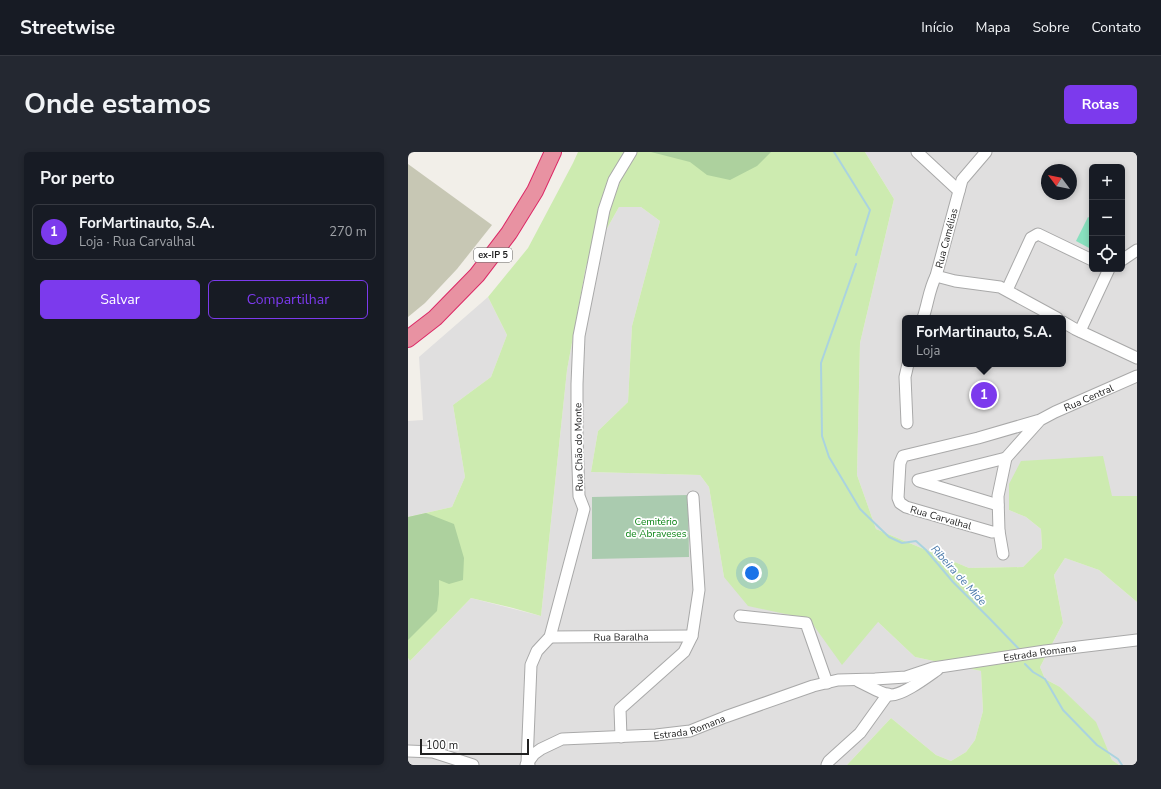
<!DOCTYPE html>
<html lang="pt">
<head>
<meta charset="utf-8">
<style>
  :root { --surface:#171b24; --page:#242831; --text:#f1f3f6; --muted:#9ea1a6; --line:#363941; --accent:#7c3aed }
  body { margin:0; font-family:"Nunito Sans",sans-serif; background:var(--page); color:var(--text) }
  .controls { position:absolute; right:12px; top:12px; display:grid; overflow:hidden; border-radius:6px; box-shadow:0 2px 6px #0003 }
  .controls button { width:36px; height:36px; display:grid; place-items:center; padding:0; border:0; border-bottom:1px solid var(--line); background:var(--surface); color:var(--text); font:20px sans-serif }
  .compass { position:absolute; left:633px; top:12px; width:36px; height:36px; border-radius:50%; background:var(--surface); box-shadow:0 2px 6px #0003; rotate:302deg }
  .scale { position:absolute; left:12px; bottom:10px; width:109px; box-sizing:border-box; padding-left:4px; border:2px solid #222; border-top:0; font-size:11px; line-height:14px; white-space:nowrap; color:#222; -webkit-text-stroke:3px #fff; paint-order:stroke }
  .you { position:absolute; left:344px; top:421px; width:14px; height:14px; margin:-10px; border:3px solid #fff; border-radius:50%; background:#1a73e8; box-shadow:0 0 0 6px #1a73e833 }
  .badge { display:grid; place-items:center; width:26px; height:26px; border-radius:50%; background:var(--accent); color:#fff; font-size:13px; font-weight:700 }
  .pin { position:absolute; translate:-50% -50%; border:2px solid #fff; box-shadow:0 1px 4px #0006 }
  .popup { position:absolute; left:494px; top:163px; width:164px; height:52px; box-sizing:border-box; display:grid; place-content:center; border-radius:6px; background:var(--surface); filter:drop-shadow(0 1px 3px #0005); font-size:13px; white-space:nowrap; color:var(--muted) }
  .popup b { font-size:15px; color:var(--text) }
  .popup::after { content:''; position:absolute; left:50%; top:100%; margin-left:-8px; border:8px solid transparent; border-top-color:var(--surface) }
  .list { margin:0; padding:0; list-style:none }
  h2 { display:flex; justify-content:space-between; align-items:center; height:52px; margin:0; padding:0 16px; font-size:17px }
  h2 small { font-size:13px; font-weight:400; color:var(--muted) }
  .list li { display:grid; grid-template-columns:26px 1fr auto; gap:12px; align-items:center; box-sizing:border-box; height:56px; margin:0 8px 8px; padding:0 8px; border:1px solid var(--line); border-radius:6px }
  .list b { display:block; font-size:15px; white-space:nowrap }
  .list p { margin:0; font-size:13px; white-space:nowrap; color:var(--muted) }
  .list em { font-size:13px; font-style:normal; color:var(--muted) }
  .actions { display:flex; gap:8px; padding:12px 16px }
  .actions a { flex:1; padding:9px 0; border:1px solid var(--accent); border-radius:6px; text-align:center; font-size:14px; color:var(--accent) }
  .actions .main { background:var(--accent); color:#fff }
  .icon { flex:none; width:22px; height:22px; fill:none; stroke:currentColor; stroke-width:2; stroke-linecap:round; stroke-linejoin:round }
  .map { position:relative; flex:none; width:729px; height:613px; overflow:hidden; border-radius:6px }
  header { display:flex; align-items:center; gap:24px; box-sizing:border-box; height:56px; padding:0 20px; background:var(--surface); border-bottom:1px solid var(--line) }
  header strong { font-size:19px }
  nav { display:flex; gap:22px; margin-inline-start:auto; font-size:14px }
  .intro { display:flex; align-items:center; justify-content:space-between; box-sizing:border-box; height:96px; padding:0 24px }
  h1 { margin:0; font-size:28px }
  .button { padding:10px 18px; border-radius:6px; background:var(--accent); color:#fff; font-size:14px; font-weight:700 }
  main { display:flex; gap:24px; padding:0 24px }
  aside { flex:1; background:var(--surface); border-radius:6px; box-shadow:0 2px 6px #0003 }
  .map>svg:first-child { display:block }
  .residential { fill:#e0dfdf; fill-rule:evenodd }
  .construction { fill:#c7c7b4 }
  .grass { fill:#cdebb0 }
  .forest { fill:#add19e }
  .cemetery { fill:#aacbaf }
  .pitch { fill:#88e0be }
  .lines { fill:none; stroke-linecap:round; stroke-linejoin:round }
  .stream { stroke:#aad3df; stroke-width:2 }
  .minor-casing { stroke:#a9a9a9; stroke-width:13 }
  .highway-casing { stroke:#dc2a67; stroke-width:18 }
  .minor { stroke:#fff; stroke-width:11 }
  .highway { stroke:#e892a2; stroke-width:16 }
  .labels { text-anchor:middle; stroke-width:3.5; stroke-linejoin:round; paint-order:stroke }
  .shield { fill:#fff; stroke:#646464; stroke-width:1 }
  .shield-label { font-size:9px; font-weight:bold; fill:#222 }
  .street-label { font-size:10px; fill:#222; stroke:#fff }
  .park-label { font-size:10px; fill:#0c8416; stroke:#fff }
  .water-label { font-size:11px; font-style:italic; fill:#4a7aab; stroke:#fff }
</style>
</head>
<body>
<header>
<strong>Streetwise</strong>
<nav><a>Início</a><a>Mapa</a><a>Sobre</a><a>Contato</a></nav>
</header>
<div class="intro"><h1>Onde estamos</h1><a class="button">Rotas</a></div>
<main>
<aside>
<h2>Por perto<small></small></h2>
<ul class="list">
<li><span class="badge">1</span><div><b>ForMartinauto, S.A.</b><p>Loja · Rua Carvalhal</p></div><em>270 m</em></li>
</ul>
<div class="actions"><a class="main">Salvar</a><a>Compartilhar</a></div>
</aside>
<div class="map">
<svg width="729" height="613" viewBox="0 0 729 613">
  <rect width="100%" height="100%" fill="#f2efe9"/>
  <!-- residential -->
  <g class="residential">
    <path d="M 457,0 L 729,0 L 729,344 L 704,344 L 601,358 L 618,365 L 633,377 L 634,396 L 615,415 L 561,416 L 468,377 L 449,323 L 452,191 L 486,47 ZM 684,15 L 714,15 L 714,117 L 684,117 ZM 639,18 L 663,18 L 663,42 L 639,42 ZM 497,166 L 655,166 L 655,212 L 497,212 Z"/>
    <path d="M 211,55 L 233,55 L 252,69 L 224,174 L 220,250 L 190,279 L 183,320 L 292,323 L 301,335 L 316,425 L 470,470 L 507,505 L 573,519 L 575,559 L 567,588 L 558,600 L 543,609 L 528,603 L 483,566 L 439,613 L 0,613 L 0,506 L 2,509 L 63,446 L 133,464 L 159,218 L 178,114 Z"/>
    <path d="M 80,145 L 99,183 L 83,225 L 45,253 L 57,325 L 44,355 L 0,365 L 0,269 L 15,268 L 11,205 Z"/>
    <path d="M 657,406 L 691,418 L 729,450 L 729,613 L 711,613 L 704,608 L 687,570 L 652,535 L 637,527 L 632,515 L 655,471 L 646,423 Z"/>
  </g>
  <!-- construction -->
  <path class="construction" d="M 0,12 L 84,73 L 49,117 L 17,151 L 0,165 Z"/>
  <!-- grass -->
  <path class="grass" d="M 170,0 L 457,0 L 486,47 L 452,191 L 449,323 L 468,377 L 561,416 L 615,415 L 634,396 L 633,377 L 618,365 L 601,358 L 601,332 L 613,309 L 695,304 L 704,344 L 729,344 L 729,450 L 691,418 L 657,406 L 646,423 L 655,471 L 632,515 L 637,527 L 652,535 L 688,570 L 704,608 L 711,613 L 439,613 L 483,566 L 528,603 L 543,609 L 558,600 L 567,588 L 575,559 L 573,519 L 507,505 L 470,470 L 434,513 L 401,467 L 340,454 L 316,425 L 301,335 L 292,323 L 183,320 L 190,279 L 220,250 L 224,174 L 252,69 L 233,55 L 211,55 L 178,114 L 159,218 L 133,464 L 105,456 L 63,446 L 2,509 L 0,506 L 0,365 L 44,355 L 57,325 L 45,253 L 83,225 L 99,183 L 80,145 L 120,96 L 165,11 Z"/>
  <!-- forest -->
  <g class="forest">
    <path d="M 243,0 L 363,0 L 349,14 L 322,28 L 299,23 L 282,10 Z"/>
    <path d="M 18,361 L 46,372 L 56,406 L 55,428 L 41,432 L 31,428 L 31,442 L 29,459 L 0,488 L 0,365 Z"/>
  </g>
  <!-- cemetery -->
  <path class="cemetery" d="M 280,343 L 281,405 L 184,407 L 184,345 Z"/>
  <!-- pitch -->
  <path class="pitch" d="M 680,65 L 684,67 L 683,97 L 668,89 Z"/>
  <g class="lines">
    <!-- stream -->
    <g class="stream">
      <path d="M 426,0 L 462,58 L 448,103"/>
      <path d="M 448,112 L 413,211 L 414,284 L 421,305 L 452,357 L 481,385 L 494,391 L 508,389 L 518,398 L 545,430 L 581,466 L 611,497"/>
      <path d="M 617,512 L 625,520 L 637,527 L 655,558 L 689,593 L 710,607 L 714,613"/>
    </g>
    <defs>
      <g id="minor">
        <path d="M 509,0 L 551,39"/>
        <path d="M 578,0 L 554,28 L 528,124 L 547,129 L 592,135 L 649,166"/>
        <path d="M 714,108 L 729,98"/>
        <path d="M 599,138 L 623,86 L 630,82 L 684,108"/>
        <path d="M 515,166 C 520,152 521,137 528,124"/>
        <path d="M 655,170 L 667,177 L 729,206"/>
        <path d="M 672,179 L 701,117"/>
        <path id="s1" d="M 632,268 L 598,306 L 590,344 L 591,379 L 584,380 L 498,355 L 492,351 L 490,346 L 492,311 L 495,304 L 570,286 L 632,268 L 647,260 L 729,224"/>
        <path d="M 499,271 L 497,225 L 500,212"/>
        <path d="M 510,328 L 598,306"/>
        <path d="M 511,329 L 590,353"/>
        <path d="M 591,379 L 595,402"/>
        <path d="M 332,464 L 398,471 L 419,531"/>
        <path id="s2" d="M 142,485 L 284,484"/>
        <path d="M 450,529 C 459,533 473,542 482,543 C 494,544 519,525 529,518"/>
        <path d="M 213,585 L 212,557 L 276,500 L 284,484 L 291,438 L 285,345"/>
        <path d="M 0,599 L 25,600 L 65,613"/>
        <path id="s3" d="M 118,613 L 126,602 L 133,597 L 154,587 L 248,583 L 282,579 L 317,565 L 405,534 L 430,528 L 467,527 L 498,525 L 525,516 L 637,499 L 729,488"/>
        <path d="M 121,613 L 119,611 L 123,513 L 129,499 L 142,485 L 176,357 L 171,344 L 169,286 L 169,232 L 171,184 L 196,58 L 206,28 L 223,0"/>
        <path d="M 419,613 L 421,609 L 452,581 L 480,542"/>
      </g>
      <path id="highway" d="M 0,187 L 27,166 L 69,123 L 101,81 L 127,39 L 145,0"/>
    </defs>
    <!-- minor casing -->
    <use href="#minor" class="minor-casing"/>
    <!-- highway casing -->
    <use href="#highway" class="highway-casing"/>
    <!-- minor -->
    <use href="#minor" class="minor"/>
    <!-- highway -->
    <use href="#highway" class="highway"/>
  </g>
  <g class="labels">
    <!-- shield labels -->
    <rect class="shield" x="66" y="96" width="38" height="14" rx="3"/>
    <g class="shield-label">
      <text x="85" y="106">ex-IP 5</text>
    </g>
    <!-- street labels -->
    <g class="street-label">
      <text transform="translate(538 86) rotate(-75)" y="4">Rua Camélias</text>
      <text dy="4" stroke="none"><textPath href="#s1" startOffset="472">Rua Central</textPath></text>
      <text transform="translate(170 295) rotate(-91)" y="4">Rua Chão do Monte</text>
      <text transform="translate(533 365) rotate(16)" y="4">Rua Carvalhal</text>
      <text dy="4" stroke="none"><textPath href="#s2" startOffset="71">Rua Baralha</textPath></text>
      <text dy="4" stroke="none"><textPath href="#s3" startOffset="535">Estrada Romana</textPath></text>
      <text dy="4" stroke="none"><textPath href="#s3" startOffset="174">Estrada Romana</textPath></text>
    </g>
    <!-- park labels -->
    <g class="park-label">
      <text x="248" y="373">Cemitério<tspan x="248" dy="12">de Abraveses</tspan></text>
    </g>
    <!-- water labels -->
    <g class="water-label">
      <text transform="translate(551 423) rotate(48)" y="4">Ribeira de Mide</text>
    </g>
  </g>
</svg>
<div class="controls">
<button>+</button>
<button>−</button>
<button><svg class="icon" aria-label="locate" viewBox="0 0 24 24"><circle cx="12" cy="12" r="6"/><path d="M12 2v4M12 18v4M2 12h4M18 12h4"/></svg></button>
</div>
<svg class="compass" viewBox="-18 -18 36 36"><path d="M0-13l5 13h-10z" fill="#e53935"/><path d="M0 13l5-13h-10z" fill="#9ea1a6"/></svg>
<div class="scale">100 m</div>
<div class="you"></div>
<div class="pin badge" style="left:576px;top:243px">1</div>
<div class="popup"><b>ForMartinauto, S.A.</b>Loja</div>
</div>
</main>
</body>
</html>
